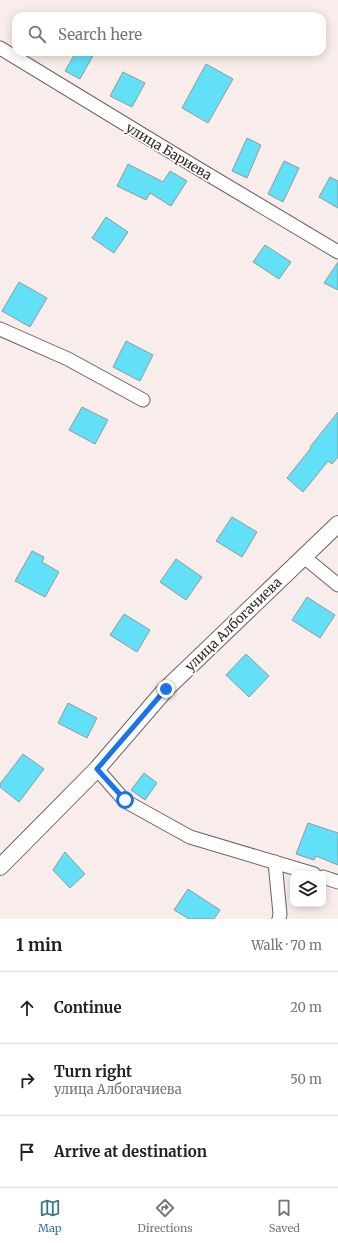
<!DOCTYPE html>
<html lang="en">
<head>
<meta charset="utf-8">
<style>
  :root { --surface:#fff; --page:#f6f6f6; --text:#202124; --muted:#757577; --line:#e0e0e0; --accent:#357a88 }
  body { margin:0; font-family:Merriweather,serif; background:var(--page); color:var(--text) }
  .controls { position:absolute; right:12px; bottom:12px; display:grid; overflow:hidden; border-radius:8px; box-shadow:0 2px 10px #0003 }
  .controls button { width:36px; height:36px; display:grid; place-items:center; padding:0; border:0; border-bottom:1px solid var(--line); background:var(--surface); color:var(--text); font:20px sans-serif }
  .stop { position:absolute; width:12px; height:12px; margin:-9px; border:3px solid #1a73e8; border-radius:50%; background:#fff }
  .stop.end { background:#1a73e8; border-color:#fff; box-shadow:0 1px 4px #0008 }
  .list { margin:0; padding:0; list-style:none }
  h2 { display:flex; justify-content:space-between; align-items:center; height:52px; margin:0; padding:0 16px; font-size:17px }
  h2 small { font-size:13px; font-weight:400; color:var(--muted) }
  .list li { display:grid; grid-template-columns:26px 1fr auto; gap:12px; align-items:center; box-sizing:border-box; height:72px; padding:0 16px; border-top:1px solid var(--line) }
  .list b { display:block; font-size:15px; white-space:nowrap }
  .list p { margin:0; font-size:13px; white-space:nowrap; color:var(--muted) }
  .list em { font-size:13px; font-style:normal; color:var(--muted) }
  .icon { flex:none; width:22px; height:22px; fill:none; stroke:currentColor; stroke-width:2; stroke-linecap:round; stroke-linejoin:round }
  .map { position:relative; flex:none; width:338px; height:919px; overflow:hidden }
  .search { position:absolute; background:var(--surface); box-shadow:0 2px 10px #0003; left:12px; right:12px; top:12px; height:44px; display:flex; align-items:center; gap:10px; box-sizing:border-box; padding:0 14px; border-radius:12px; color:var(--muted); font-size:15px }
  .sheet { height:268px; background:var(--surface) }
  nav { display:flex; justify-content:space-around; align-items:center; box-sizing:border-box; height:56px; border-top:1px solid var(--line); background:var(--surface); font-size:11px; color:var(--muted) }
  nav a { display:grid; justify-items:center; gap:2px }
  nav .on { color:var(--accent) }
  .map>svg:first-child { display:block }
  .building { fill:#62e0f8; stroke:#909b9d }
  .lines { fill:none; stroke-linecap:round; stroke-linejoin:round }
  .minor-casing { stroke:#6d6361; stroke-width:15 }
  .tertiary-casing { stroke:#6d6361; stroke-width:18 }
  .minor { stroke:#fff; stroke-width:13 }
  .tertiary { stroke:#fff; stroke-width:16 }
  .route { stroke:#1a73e8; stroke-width:5 }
  .labels { text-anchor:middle; stroke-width:3.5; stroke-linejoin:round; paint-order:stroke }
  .street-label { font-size:13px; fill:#2e2a29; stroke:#fffcfc }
</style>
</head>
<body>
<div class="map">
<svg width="338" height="919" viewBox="0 0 338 919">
  <rect width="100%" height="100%" fill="#f8edeb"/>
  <!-- building -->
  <g class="building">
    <path d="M 76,52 L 95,52 L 80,79 L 65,71 Z"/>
    <path d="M 206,64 L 233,79 L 208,123 L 182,108 Z"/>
    <path d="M 123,72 L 145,83 L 132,107 L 110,96 Z"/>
    <path d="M 247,138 L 261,145 L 247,178 L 232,171 Z"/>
    <path d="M 284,161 L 299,168 L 283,202 L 268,194 Z"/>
    <path d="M 128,164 L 163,182 L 170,171 L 187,181 L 171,206 L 150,193 L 146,200 L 117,186 Z"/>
    <path d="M 330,177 L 338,181 L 338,208 L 319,197 Z"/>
    <path d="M 106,217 L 128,232 L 114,253 L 92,238 Z"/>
    <path d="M 265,245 L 291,262 L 279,279 L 253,262 Z"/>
    <path d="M 338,262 L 338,290 L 324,283 Z"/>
    <path d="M 19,282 L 47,298 L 30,327 L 2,311 Z"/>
    <path d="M 126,341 L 153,355 L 140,381 L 113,367 Z"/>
    <path d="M 82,407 L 108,420 L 95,444 L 69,430 Z"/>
    <path d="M 338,412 L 338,457 L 332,464 L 328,461 L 303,492 L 287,478 L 311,448 L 310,447 Z"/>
    <path d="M 232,517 L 257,532 L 242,557 L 216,541 Z"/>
    <path d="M 32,551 L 44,557 L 42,562 L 59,572 L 45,597 L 15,581 Z"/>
    <path d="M 176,559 L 202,577 L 186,600 L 160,582 Z"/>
    <path d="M 307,597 L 335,615 L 320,638 L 292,620 Z"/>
    <path d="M 124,614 L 150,630 L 137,652 L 110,635 Z"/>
    <path d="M 246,654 L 269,676 L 249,697 L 226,675 Z"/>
    <path d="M 68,703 L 97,718 L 87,738 L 58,723 Z"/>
    <path d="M 23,754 L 44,769 L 19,802 L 0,787 L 0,784 Z"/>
    <path d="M 144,773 L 157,783 L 145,800 L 131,790 Z"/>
    <path d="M 308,823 L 338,833 L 338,865 L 316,856 L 314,860 L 296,854 Z"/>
    <path d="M 65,852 L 85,874 L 70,888 L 53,870 Z"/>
    <path d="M 188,889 L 220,910 L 214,919 L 189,919 L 174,910 Z"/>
  </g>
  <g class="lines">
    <defs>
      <g id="minor">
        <path d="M 0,48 L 199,169 L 338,252"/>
        <path d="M 0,329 L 68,359 L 143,400"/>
        <path d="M 304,557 L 338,585"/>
        <path d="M 97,769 L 125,801 L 190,837 L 314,874"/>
        <path d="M 275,862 L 280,914 L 279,919"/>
        <path d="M 323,877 L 338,882"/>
      </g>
      <path id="tertiary" d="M 0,867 L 97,769 L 166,689 L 338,524"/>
    </defs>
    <!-- minor casing -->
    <use href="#minor" class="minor-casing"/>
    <!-- tertiary casing -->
    <use href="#tertiary" class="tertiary-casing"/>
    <!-- minor -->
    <use href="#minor" class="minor"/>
    <!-- tertiary -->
    <use href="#tertiary" class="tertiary"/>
  </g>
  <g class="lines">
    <!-- route -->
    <path class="route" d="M 125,800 L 97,769 L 166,689"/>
  </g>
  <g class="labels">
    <!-- street labels -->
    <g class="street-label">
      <text transform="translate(169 151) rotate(31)" y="5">улица Бариева</text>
      <text transform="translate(233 624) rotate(-44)" y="5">улица Албогачиева</text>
    </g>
  </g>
</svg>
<div class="controls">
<button><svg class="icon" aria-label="layers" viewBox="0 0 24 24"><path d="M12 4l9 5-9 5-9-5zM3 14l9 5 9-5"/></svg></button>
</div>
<div class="stop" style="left:125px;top:800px"></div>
<div class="stop end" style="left:166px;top:689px"></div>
<div class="search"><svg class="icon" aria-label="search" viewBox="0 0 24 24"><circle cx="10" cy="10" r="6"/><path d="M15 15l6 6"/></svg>Search here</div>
</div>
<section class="sheet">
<h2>1 min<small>Walk · 70 m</small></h2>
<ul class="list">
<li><svg class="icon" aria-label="ahead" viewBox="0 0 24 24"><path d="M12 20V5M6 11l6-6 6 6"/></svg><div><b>Continue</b></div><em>20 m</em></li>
<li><svg class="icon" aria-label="right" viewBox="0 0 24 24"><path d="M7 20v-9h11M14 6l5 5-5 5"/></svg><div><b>Turn right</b><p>улица Албогачиева</p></div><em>50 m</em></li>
<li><svg class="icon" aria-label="arrive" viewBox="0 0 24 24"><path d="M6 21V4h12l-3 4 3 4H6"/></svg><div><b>Arrive at destination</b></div></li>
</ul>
</section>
<nav>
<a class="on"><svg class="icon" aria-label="map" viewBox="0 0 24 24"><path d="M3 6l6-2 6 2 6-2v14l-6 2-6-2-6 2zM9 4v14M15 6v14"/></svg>Map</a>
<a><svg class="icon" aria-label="directions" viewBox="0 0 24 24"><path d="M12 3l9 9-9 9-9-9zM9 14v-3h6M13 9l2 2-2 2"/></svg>Directions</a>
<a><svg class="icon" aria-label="saved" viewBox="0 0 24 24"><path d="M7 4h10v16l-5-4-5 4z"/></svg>Saved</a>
</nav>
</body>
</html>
